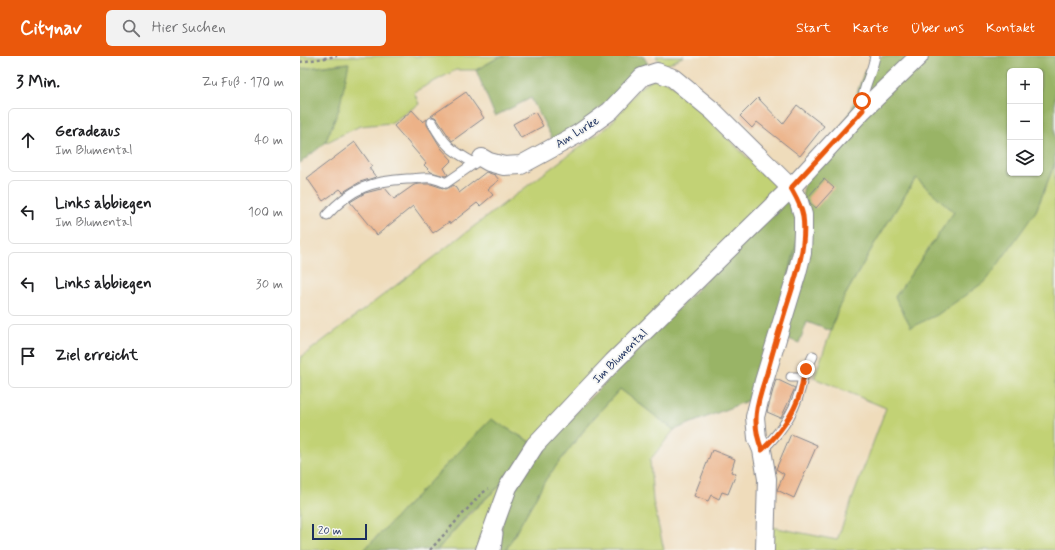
<!DOCTYPE html>
<html lang="de">
<head>
<meta charset="utf-8">
<style>
  :root { --surface:#fff; --page:#f2f2f2; --text:#202124; --muted:#757577; --line:#e0e0e0; --accent:#ea580c }
  body { margin:0; font-family:Mynerve,sans-serif; background:var(--page); color:var(--text) }
  .controls { position:absolute; right:12px; top:12px; display:grid; overflow:hidden; border-radius:6px; box-shadow:0 1px 3px #0004 }
  .controls button { width:36px; height:36px; display:grid; place-items:center; padding:0; border:0; border-bottom:1px solid var(--line); background:var(--surface); color:var(--text); font:20px sans-serif }
  .scale { position:absolute; left:12px; bottom:10px; width:55px; box-sizing:border-box; padding-left:4px; border:2px solid #1b2f5e; border-top:0; font-size:11px; line-height:14px; white-space:nowrap; color:#1b2f5e; -webkit-text-stroke:3px #f6f6f2; paint-order:stroke }
  .stop { position:absolute; width:12px; height:12px; margin:-9px; border:3px solid #ea580c; border-radius:50%; background:#fff }
  .stop.end { background:#ea580c; border-color:#fff; box-shadow:0 1px 4px #0008 }
  .list { margin:0; padding:0; list-style:none }
  h2 { display:flex; justify-content:space-between; align-items:center; height:52px; margin:0; padding:0 16px; font-size:17px }
  h2 small { font-size:13px; font-weight:400; color:var(--muted) }
  .list li { display:grid; grid-template-columns:26px 1fr auto; gap:12px; align-items:center; box-sizing:border-box; height:64px; margin:0 8px 8px; padding:0 8px; border:1px solid var(--line); border-radius:6px }
  .list b { display:block; font-size:15px; white-space:nowrap }
  .list p { margin:0; font-size:13px; white-space:nowrap; color:var(--muted) }
  .list em { font-size:13px; font-style:normal; color:var(--muted) }
  .icon { flex:none; width:22px; height:22px; fill:none; stroke:currentColor; stroke-width:2; stroke-linecap:round; stroke-linejoin:round }
  .map { position:relative; flex:none; width:755px; height:494px; overflow:hidden }
  header { display:flex; align-items:center; gap:24px; box-sizing:border-box; height:56px; padding:0 20px; background:var(--accent); color:#fff }
  header strong { font-size:19px }
  nav { display:flex; gap:22px; margin-inline-start:auto; font-size:14px }
  .search { width:280px; height:36px; background:var(--page); display:flex; align-items:center; gap:10px; box-sizing:border-box; padding:0 14px; border-radius:6px; color:var(--muted); font-size:15px }
  main { display:flex }
  aside { flex:1; background:var(--surface) }
  .map>svg:first-child { display:block }
  .green { fill:#c2d274; stroke:#6e8069 }
  .forest { fill:#99b466; stroke:#5a7262; fill-rule:evenodd }
  .building { fill:#ecb288 }
  .lines { fill:none; stroke-linecap:round; stroke-linejoin:round }
  .lane-casing { stroke:#85868c; stroke-width:11 }
  .street-casing { stroke:#85868c; stroke-width:20 }
  .path { stroke:#85868c; stroke-width:2.5; stroke-dasharray:3 3; stroke-linecap:butt }
  .lane { stroke:#fff; stroke-width:9 }
  .street { stroke:#fff; stroke-width:18 }
  .route { stroke:#ea580c; stroke-width:5 }
  .labels { text-anchor:middle; stroke-width:3.5; stroke-linejoin:round; paint-order:stroke }
  .street-label { font-size:12px; fill:#1b2f5e; stroke:#f6f6f2 }
</style>
</head>
<body>
<header>
<strong>Citynav</strong>
<div class="search"><svg class="icon" aria-label="search" viewBox="0 0 24 24"><circle cx="10" cy="10" r="6"/><path d="M15 15l6 6"/></svg>Hier suchen</div>
<nav><a>Start</a><a>Karte</a><a>Über uns</a><a>Kontakt</a></nav>
</header>
<main>
<aside>
<h2>3 Min.<small>Zu Fuß · 170 m</small></h2>
<ul class="list">
<li><svg class="icon" aria-label="ahead" viewBox="0 0 24 24"><path d="M12 20V5M6 11l6-6 6 6"/></svg><div><b>Geradeaus</b><p>Im Blumental</p></div><em>40 m</em></li>
<li><svg class="icon" aria-label="left" viewBox="0 0 24 24"><path d="M17 20v-9H6M10 6l-5 5 5 5"/></svg><div><b>Links abbiegen</b><p>Im Blumental</p></div><em>100 m</em></li>
<li><svg class="icon" aria-label="left" viewBox="0 0 24 24"><path d="M17 20v-9H6M10 6l-5 5 5 5"/></svg><div><b>Links abbiegen</b></div><em>30 m</em></li>
<li><svg class="icon" aria-label="arrive" viewBox="0 0 24 24"><path d="M6 21V4h12l-3 4 3 4H6"/></svg><div><b>Ziel erreicht</b></div></li>
</ul>
</aside>
<div class="map">
<svg width="755" height="494" viewBox="0 0 755 494">
  <rect width="100%" height="100%" fill="#f6f6f2"/>
  <filter id="ink" filterUnits="userSpaceOnUse"><feTurbulence type="fractalNoise" baseFrequency=".025" numOctaves="2"/><feDisplacementMap in="SourceGraphic" scale="8" xChannelSelector="R" yChannelSelector="G"/><feConvolveMatrix kernelMatrix="1 2 1 2 8 2 1 2 1" color-interpolation-filters="sRGB"/></filter>
  <filter id="wash" filterUnits="userSpaceOnUse"><feTurbulence type="fractalNoise" baseFrequency=".012" numOctaves="4" result="noise"/><feDisplacementMap in="SourceGraphic" scale="16" xChannelSelector="R" yChannelSelector="G"/><feGaussianBlur stdDeviation="0.9" result="paint"/><feColorMatrix in="noise" values="0 0 0 0 0 0 0 0 0 0 0 0 0 0 0 0 0 1.4 0 .05"/><feComposite in="paint" operator="in"/></filter>
  <g filter="url(#wash)">
    <rect width="100%" height="100%" fill="#efdcbb"/>
    <!-- green -->
    <g class="green">
      <path d="M 0,0 L 201,0 L 176,14 L 156,14 L 114,36 L 119,48 L 91,67 L 60,70 L 25,87 L 39,53 L 48,7 L 0,13 Z"/>
      <path d="M 356,0 L 384,0 L 363,11 Z"/>
      <path d="M 352,24 L 363,24 L 376,31 L 477,131 L 477,135 L 232,387 L 191,363 L 64,494 L 0,494 L 0,302 L 263,103 L 309,70 L 339,32 Z"/>
      <path d="M 755,107 L 755,494 L 467,494 L 467,470 L 537,484 L 586,352 L 514,322 L 531,275 L 538,252 L 576,185 L 616,122 L 654,156 L 595,241 L 736,155 Z"/>
      <path d="M 320,333 L 374,374 L 350,404 L 353,445 L 364,494 L 206,494 L 246,423 L 292,364 Z"/>
      <path d="M 209,423 L 179,494 L 137,494 C 159,469 182,444 209,423 Z"/>
    </g>
    <!-- forest -->
    <g class="forest">
      <path d="M 201,0 L 343,0 L 348,8 L 276,74 L 254,86 L 231,42 L 195,60 L 176,14 Z"/>
      <path d="M 582,0 L 755,0 L 755,107 L 736,155 L 687,224 L 637,259 L 611,271 L 595,241 L 654,156 L 616,122 L 576,185 L 538,252 L 531,275 L 507,266 L 499,287 L 481,280 L 504,129 L 551,55 L 564,16 ZM 710,15 L 740,15 L 740,117 L 710,117 Z"/>
      <path d="M 49,7 L 39,53 L 25,87 L 0,107 L 0,13 Z"/>
      <path d="M 485,144 L 494,150 L 500,174 L 457,341 L 374,374 L 320,333 L 292,364 L 246,423 L 206,494 L 198,494 L 205,451 L 233,400 Z"/>
      <path d="M 191,363 L 232,387 L 209,423 L 196,433 L 168,458 L 137,494 L 64,494 Z"/>
    </g>
    <g id="blocks">
      <!-- building -->
      <g class="building">
        <path d="M 166,36 L 184,62 L 152,85 L 137,63 L 135,61 L 131,60 Z"/>
        <path d="M 458,42 L 483,68 L 497,49 L 524,70 L 500,100 L 457,66 L 452,72 L 440,60 Z"/>
        <path d="M 112,54 L 123,66 L 127,63 L 127,69 L 132,77 L 141,92 L 152,104 L 144,112 L 148,119 L 145,120 L 131,116 L 124,109 L 126,107 L 94,70 Z"/>
        <path d="M 235,56 L 243,70 L 221,82 L 213,68 Z"/>
        <path d="M 55,86 L 72,110 L 69,112 L 76,121 L 60,126 L 43,136 L 40,133 L 23,145 L 7,122 Z"/>
        <path d="M 186,116 L 195,119 L 199,124 L 188,133 L 193,139 L 180,150 L 177,147 L 150,168 L 149,166 L 133,177 L 113,150 L 77,179 L 50,146 L 65,137 L 85,132 L 94,143 L 114,129 L 120,128 L 131,128 L 146,133 L 154,129 L 159,137 Z"/>
        <path d="M 524,123 L 534,132 L 516,152 L 510,147 L 508,141 Z"/>
        <path d="M 476,323 L 495,332 L 481,362 L 467,356 Z"/>
        <path d="M 491,378 L 517,389 L 494,442 L 477,434 L 484,418 L 476,413 Z"/>
        <path d="M 412,394 L 435,403 L 431,416 L 436,418 L 428,438 L 422,436 L 419,443 L 411,439 L 408,445 L 394,440 Z"/>
      </g>
    </g>
  </g>
  <g filter="url(#ink)">
    <use href="#blocks" fill-opacity="0" stroke="#85868c" stroke-width="1"/>
    <g class="lines">
      <defs>
        <g id="lane">
          <path d="M 563,54 C 560,34 572,19 575,0"/>
          <path d="M 132,66 C 145,90 151,94 174,107"/>
          <path d="M 27,159 C 51,132 72,125 107,123 C 114,123 124,121 132,122 C 137,123 142,125 146,127 L 182,102"/>
          <path d="M 503,321 L 513,300"/>
          <path d="M 462,394 C 484,373 498,351 503,321 L 491,321"/>
          <path d="M 196,494 L 198,478"/>
        </g>
        <g id="street">
          <path d="M 182,102 L 189,106 L 204,110 L 221,109 L 278,78 L 310,55 L 342,21 L 357,16 L 373,22 L 413,55 L 491,132 L 499,146 L 503,159 L 503,175 L 502,197 L 497,217 L 464,325 L 455,361 L 457,382 L 462,394 L 467,423 L 465,494"/>
          <path d="M 185,494 L 208,431 L 235,389 L 313,306 L 491,132 L 563,54 L 619,0"/>
        </g>
      </defs>
      <!-- lane casing -->
      <use href="#lane" class="lane-casing"/>
      <!-- street casing -->
      <use href="#street" class="street-casing"/>
      <!-- path -->
      <g class="path">
        <path d="M 0,6 L 37,0"/>
        <path d="M 130,494 L 181,438 L 188,433"/>
      </g>
      <!-- lane -->
      <use href="#lane" class="lane"/>
      <!-- street -->
      <use href="#street" class="street"/>
    </g>
  </g>
  <g class="lines" filter="url(#ink)">
    <!-- route -->
    <path class="route" d="M 506,313 C 503,321 502,329 500,337 C 494,358 478,379 462,394 C 450,365 458,345 467,317 C 473,294 480,272 487,249 C 496,221 507,190 503,160 C 501,149 496,141 491,132 L 563,54 L 562,45"/>
  </g>
  <g class="labels">
    <!-- street labels -->
    <g class="street-label">
      <text transform="translate(277 76) rotate(-32)" y="4">Am Lurke</text>
      <text transform="translate(320 300) rotate(-45)" y="4">Im Blumental</text>
    </g>
  </g>
</svg>
<div class="controls">
<button>+</button>
<button>−</button>
<button><svg class="icon" aria-label="layers" viewBox="0 0 24 24"><path d="M12 4l9 5-9 5-9-5zM3 14l9 5 9-5"/></svg></button>
</div>
<div class="scale">20 m</div>
<div class="stop" style="left:562px;top:45px"></div>
<div class="stop end" style="left:506px;top:313px"></div>
</div>
</main>
</body>
</html>
